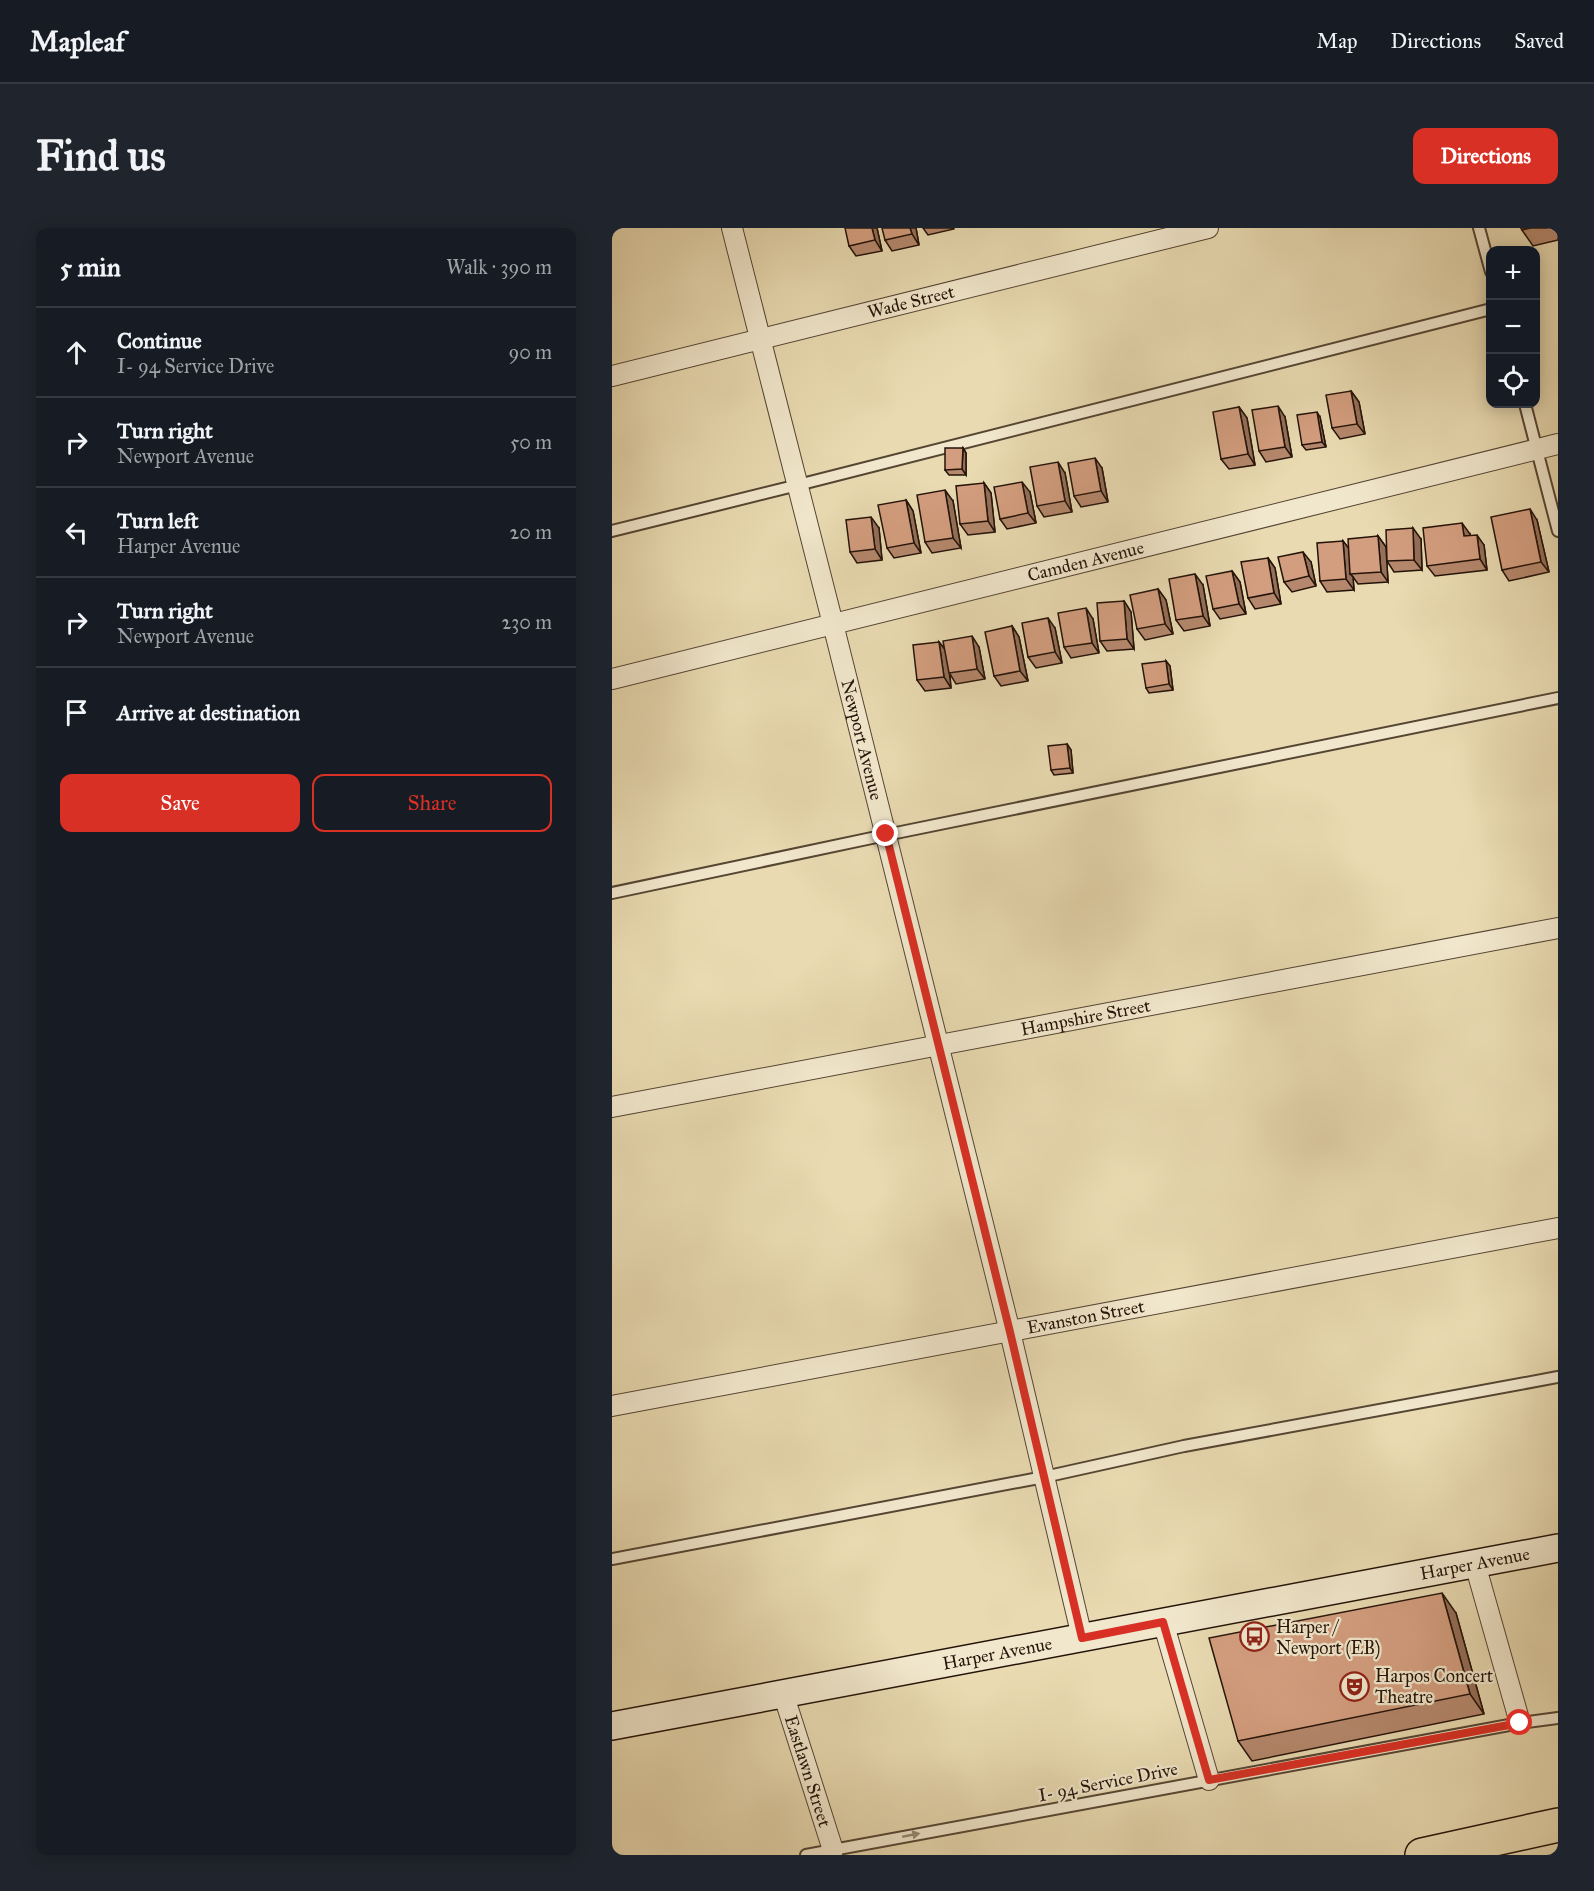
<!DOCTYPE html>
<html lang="en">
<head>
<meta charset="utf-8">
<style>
  :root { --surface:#171b24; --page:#20242c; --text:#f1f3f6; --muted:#9ea1a6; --line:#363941; --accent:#d93025 }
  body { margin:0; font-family:"IM FELL Great Primer",serif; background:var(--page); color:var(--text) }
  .controls { position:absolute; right:18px; top:18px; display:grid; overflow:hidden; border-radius:12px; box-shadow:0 3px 15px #0003 }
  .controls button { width:54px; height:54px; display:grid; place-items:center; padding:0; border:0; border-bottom:2px solid var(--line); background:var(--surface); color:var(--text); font:30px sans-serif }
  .stop { position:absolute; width:18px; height:18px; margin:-14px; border:4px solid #d93025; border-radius:50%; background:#fff }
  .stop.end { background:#d93025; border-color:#fff; box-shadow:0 2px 6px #0008 }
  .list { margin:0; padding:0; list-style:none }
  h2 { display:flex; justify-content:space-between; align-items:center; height:78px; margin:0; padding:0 24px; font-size:26px }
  h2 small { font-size:20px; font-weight:400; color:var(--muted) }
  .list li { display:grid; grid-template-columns:39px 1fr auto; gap:18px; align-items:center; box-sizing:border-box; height:90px; padding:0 24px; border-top:2px solid var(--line) }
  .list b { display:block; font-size:22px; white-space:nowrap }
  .list p { margin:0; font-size:20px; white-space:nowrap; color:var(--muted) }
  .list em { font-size:20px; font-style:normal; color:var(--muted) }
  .actions { display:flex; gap:12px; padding:18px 24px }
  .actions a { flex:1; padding:14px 0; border:2px solid var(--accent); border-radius:12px; text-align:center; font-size:21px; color:var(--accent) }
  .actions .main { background:var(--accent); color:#fff }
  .icon { flex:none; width:33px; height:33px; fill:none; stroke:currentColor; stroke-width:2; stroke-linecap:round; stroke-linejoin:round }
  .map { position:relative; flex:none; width:946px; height:1627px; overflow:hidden; border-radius:12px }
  header { display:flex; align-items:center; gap:36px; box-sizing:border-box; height:84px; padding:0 30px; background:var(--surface); border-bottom:2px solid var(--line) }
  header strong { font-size:28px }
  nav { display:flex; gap:33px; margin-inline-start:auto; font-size:21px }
  .intro { display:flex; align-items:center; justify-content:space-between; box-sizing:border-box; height:144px; padding:0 36px }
  h1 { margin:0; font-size:42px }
  .button { padding:15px 27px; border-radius:12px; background:var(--accent); color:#fff; font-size:21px; font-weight:700 }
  main { display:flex; gap:36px; padding:0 36px }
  aside { flex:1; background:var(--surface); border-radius:12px; box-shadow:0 3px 15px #0003 }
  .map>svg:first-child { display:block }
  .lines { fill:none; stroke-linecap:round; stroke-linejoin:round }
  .lane-casing { stroke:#554533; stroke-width:14 }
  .street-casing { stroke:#554533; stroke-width:22 }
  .secondary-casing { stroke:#241309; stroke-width:30 }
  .highway-casing { stroke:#241309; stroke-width:36 }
  .lane { stroke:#f1e7cc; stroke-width:10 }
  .street { stroke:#f1e7cc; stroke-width:20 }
  .secondary { stroke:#f1e7cc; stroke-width:27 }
  .highway { stroke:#e9dab1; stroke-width:33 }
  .wall { fill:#b5886d; stroke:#241309; stroke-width:1.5 }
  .shaded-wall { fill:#946f59; stroke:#241309; stroke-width:1.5 }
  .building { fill:#d39e7f; stroke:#241309; stroke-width:1.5 }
  .oneway { fill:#958874 }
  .route { stroke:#d93025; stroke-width:8 }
  .labels { text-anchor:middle; stroke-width:4.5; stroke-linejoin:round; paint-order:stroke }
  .street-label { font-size:18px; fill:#241309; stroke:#f1e7cc }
  .poi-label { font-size:18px; fill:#241309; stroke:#f1e7cc; text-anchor:start }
</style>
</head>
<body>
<header>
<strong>Mapleaf</strong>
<nav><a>Map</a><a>Directions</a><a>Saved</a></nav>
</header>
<div class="intro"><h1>Find us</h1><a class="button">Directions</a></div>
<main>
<aside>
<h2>5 min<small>Walk · 390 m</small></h2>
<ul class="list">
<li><svg class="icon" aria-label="ahead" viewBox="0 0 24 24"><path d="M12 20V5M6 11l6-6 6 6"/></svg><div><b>Continue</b><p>I- 94 Service Drive</p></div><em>90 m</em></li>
<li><svg class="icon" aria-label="right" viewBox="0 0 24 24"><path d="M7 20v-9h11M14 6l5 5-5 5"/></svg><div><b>Turn right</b><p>Newport Avenue</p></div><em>50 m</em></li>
<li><svg class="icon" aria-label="left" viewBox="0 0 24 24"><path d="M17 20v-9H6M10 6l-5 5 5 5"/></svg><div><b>Turn left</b><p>Harper Avenue</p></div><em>20 m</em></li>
<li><svg class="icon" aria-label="right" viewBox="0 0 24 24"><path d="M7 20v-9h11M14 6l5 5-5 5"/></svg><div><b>Turn right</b><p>Newport Avenue</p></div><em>230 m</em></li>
<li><svg class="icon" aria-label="arrive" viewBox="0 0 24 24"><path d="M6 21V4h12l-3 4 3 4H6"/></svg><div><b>Arrive at destination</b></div></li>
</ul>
<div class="actions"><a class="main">Save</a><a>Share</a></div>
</aside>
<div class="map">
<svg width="946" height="1627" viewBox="0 0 946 1627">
  <rect width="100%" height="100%" fill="#e9dab1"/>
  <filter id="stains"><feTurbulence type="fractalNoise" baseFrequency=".00333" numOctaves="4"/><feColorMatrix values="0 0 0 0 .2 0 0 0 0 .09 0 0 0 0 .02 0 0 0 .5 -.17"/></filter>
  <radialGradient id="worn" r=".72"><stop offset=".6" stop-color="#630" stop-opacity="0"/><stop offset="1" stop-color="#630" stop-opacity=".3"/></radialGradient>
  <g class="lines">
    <defs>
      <g id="lane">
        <path d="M 867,0 L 879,44"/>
        <path d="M 913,176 L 946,303"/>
        <path d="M 0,303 L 186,257 L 879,81"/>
        <path d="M 0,665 L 274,607 L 946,470"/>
        <path d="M 0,1331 L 432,1249 L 572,1218 L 946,1149"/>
        <path d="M 194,1627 L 908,1495 L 946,1490"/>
      </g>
      <g id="street">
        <path id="s1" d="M 120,0 L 221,396 L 398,1104 L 470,1409"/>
        <path id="s2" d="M 0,148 L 596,0"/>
        <path id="s3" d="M 0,451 L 946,216"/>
        <path id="s4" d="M 0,879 L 946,700"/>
        <path id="s5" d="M 0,1178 L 946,1000"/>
        <path d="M 863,1336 L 908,1495"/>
        <path d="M 551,1394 L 597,1552"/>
        <path id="s6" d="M 171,1465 L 221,1622"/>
      </g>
      <g id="secondary">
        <path id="s7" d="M 0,1498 L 946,1320"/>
      </g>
      <path id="highway" d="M 810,1627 L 946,1597"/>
    </defs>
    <!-- lane casing -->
    <use href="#lane" class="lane-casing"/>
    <!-- street casing -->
    <use href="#street" class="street-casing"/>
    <!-- secondary casing -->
    <use href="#secondary" class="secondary-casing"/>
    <!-- highway casing -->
    <use href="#highway" class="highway-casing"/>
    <!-- lane -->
    <use href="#lane" class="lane"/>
    <!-- street -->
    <use href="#street" class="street"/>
    <!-- secondary -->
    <use href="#secondary" class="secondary"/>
    <!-- highway -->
    <use href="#highway" class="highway"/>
  </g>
  <!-- wall -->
  <g class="wall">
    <path d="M 265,0 L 270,23 L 244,28 L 237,18 Z"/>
    <path d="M 304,0 L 307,17 L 280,23 L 273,12 Z"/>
    <path d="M 311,0 L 342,0 L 342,1 L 316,7 Z"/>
    <path d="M 909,0 L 946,0 L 946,12 L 921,18 L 910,2 Z"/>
    <path d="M 739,163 L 747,174 L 753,206 L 728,211 L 720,200 Z"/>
    <path d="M 627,179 L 635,190 L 643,237 L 617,241 L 609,231 Z"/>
    <path d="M 673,189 L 680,229 L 654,234 L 647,223 Z"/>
    <path d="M 708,189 L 714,219 L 694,222 L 690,217 Z"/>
    <path d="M 351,220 L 354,225 L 354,247 L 337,247 L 333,242 Z"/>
    <path d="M 490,240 L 496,274 L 469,279 L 462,268 Z"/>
    <path d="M 453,245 L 460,284 L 432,289 L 425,278 Z"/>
    <path d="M 372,255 L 379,265 L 383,304 L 356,307 L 348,296 Z"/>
    <path d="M 418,264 L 424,295 L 395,301 L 388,291 Z"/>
    <path d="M 294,272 L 301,283 L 309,325 L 282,330 L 275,320 Z"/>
    <path d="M 341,273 L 349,320 L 320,325 L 313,314 Z"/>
    <path d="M 925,292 L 937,344 L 897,353 L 890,342 Z"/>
    <path d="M 267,300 L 270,332 L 245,335 L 238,324 Z"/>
    <path d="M 858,306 L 858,308 L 872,317 L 875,342 L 823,348 L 815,338 Z"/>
    <path d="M 766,308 L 774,319 L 776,354 L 746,356 L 741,349 L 742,362 L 715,364 L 708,353 L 731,313 L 736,320 Z"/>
    <path d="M 809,311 L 810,342 L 782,344 L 775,333 Z"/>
    <path d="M 656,330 L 663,340 L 669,376 L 643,381 L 636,370 Z"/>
    <path d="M 699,334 L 704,358 L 680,364 L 672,354 Z"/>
    <path d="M 620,343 L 628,354 L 634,386 L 608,391 L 601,381 Z"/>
    <path d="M 591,357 L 598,398 L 572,403 L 564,392 Z"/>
    <path d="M 546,361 L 554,372 L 561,406 L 533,412 L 525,401 Z"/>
    <path d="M 512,373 L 519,384 L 522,421 L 495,423 L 488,413 Z"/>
    <path d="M 481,391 L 487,425 L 459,430 L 452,419 Z"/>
    <path d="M 400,398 L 407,409 L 416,453 L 389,458 L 382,448 Z"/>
    <path d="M 443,400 L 450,435 L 424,440 L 416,429 Z"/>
    <path d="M 327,414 L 333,421 L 367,419 L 373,451 L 344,456 L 338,446 L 339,460 L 313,463 L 305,452 Z"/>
    <path d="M 554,433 L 558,438 L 561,462 L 537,465 L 534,460 Z"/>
    <path d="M 455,516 L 459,522 L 461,545 L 442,547 L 439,542 Z"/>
    <path d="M 844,1385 L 872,1486 L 640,1533 L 626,1513 Z"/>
  </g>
  <!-- shaded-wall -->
  <g class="shaded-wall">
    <path d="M 260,0 L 265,0 L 270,23 L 263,12 Z"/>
    <path d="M 298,0 L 304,0 L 307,17 L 300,6 Z"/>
    <path d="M 739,163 L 747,174 L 753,206 L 745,196 Z"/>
    <path d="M 666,178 L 673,189 L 680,229 L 673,219 Z"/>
    <path d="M 627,179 L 635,190 L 643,237 L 636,226 Z"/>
    <path d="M 705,184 L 708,189 L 714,219 L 710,214 Z"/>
    <path d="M 351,220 L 354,225 L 354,247 L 350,241 Z"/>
    <path d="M 483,230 L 490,240 L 496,274 L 489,263 Z"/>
    <path d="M 446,234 L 453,245 L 460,284 L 453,273 Z"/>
    <path d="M 410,254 L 418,264 L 424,295 L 416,285 Z"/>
    <path d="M 372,255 L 379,265 L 383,304 L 376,293 Z"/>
    <path d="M 333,262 L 341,273 L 349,320 L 341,310 Z"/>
    <path d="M 294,272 L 301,283 L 309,325 L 302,315 Z"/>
    <path d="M 918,281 L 925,292 L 937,344 L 929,334 Z"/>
    <path d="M 259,289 L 267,300 L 270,332 L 263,321 Z"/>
    <path d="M 850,295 L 858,306 L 860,319 L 852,308 Z"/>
    <path d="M 801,300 L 809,311 L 810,342 L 802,332 Z"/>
    <path d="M 865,307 L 872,317 L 875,342 L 868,331 Z"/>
    <path d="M 766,308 L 774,319 L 776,354 L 769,344 Z"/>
    <path d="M 731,313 L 739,323 L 738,346 L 741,349 L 742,362 L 734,351 Z"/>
    <path d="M 691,324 L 699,334 L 704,358 L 697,348 Z"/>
    <path d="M 656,330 L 663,340 L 669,376 L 662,365 Z"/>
    <path d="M 620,343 L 628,354 L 634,386 L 627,376 Z"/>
    <path d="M 583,346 L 591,357 L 598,398 L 591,388 Z"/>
    <path d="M 546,361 L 554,372 L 561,406 L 553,396 Z"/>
    <path d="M 512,373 L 519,384 L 522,421 L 515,411 Z"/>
    <path d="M 474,380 L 481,391 L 487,425 L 480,415 Z"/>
    <path d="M 436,390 L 443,400 L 450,435 L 443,424 Z"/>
    <path d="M 400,398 L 407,409 L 416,453 L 408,443 Z"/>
    <path d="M 360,408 L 367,419 L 373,451 L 365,441 Z"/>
    <path d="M 327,414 L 335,424 L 339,460 L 332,449 Z"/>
    <path d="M 554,433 L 558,438 L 561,462 L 557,456 Z"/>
    <path d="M 455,516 L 459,522 L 461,545 L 458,540 Z"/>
    <path d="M 830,1365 L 844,1385 L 872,1486 L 858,1466 Z"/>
  </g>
  <!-- building -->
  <g class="building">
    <path d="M 233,0 L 260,0 L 263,12 L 237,18 Z"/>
    <path d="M 270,0 L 298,0 L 300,6 L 273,12 Z"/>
    <path d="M 909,0 L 919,0 L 910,2 Z"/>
    <path d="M 739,163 L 745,196 L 720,200 L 714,167 Z"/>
    <path d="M 666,178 L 673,219 L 647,223 L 640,182 Z"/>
    <path d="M 627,179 L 636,226 L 609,231 L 601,184 Z"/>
    <path d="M 705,184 L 710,214 L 690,217 L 685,187 Z"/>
    <path d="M 333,220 L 351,220 L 350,241 L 333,242 Z"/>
    <path d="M 483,230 L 489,263 L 462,268 L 456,235 Z"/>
    <path d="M 446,234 L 453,273 L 425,278 L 418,239 Z"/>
    <path d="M 410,254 L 416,285 L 388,291 L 382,259 Z"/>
    <path d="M 372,255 L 376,293 L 348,296 L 344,258 Z"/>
    <path d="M 333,262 L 341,310 L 313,314 L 305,267 Z"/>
    <path d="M 294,272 L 302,315 L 275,320 L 266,277 Z"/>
    <path d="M 918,281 L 929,334 L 890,342 L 879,289 Z"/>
    <path d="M 259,289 L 263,321 L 238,324 L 234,292 Z"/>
    <path d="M 850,295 L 852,308 L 865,307 L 868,331 L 815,338 L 811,300 Z"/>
    <path d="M 801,300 L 802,332 L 775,333 L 774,302 Z"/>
    <path d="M 766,308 L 769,344 L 738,346 L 736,311 Z"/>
    <path d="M 731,313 L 734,351 L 708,353 L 705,315 Z"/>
    <path d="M 691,324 L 697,348 L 672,354 L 666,329 Z"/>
    <path d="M 656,330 L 662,365 L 636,370 L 629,334 Z"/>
    <path d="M 620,343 L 627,376 L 601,381 L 594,348 Z"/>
    <path d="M 583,346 L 591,388 L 564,392 L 557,351 Z"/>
    <path d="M 546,361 L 553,396 L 525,401 L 518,367 Z"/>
    <path d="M 512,373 L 515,411 L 488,413 L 485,375 Z"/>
    <path d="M 474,380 L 480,415 L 452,419 L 446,385 Z"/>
    <path d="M 436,390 L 443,424 L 416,429 L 410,395 Z"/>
    <path d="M 400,398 L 408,443 L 382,448 L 373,404 Z"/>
    <path d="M 360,408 L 365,441 L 337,445 L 331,413 Z"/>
    <path d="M 327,414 L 332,449 L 305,452 L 301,417 Z"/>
    <path d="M 554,433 L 557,456 L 534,460 L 530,436 Z"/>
    <path d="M 455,516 L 458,540 L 439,542 L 436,518 Z"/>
    <path d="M 830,1365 L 858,1466 L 626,1513 L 597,1410 Z"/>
  </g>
  <!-- one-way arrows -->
  <defs><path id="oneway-solid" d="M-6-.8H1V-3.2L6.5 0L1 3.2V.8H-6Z" transform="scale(1.5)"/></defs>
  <use class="oneway" href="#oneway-solid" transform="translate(299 1607) rotate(-11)"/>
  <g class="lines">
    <!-- route -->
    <path class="route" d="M 274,606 L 398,1104 L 470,1410 L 551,1394 L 597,1552 L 908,1495"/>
  </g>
  <!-- icons -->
  <defs>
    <symbol id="bus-ring" viewBox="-11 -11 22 22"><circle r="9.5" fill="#f1e7cc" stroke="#8f2418" stroke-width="1.5"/><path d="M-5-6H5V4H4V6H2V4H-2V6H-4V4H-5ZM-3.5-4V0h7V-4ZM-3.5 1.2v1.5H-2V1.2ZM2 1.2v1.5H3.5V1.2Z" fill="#8f2418"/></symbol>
    <symbol id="theatre-ring" viewBox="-11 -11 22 22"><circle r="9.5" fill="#f1e7cc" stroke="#8f2418" stroke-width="1.5"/><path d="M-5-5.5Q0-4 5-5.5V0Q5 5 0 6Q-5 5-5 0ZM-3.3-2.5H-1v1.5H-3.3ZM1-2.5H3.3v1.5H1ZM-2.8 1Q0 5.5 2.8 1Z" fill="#8f2418"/></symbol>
  </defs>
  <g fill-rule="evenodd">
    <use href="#bus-ring" x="626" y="1392" width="33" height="33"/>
    <use href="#theatre-ring" x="726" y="1442" width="33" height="33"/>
  </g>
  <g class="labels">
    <!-- street labels -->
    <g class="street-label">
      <text dy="6" stroke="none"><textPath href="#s2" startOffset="308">Wade Street</textPath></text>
      <text dy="6" stroke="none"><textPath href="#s3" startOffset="488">Camden Avenue</textPath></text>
      <text dy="6" stroke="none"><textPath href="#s1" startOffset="528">Newport Avenue</textPath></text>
      <text dy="6" stroke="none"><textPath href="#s4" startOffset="482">Hampshire Street</textPath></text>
      <text dy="6" stroke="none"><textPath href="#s5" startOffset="482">Evanston Street</textPath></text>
      <text dy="6" stroke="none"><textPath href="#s7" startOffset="878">Harper Avenue</textPath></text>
      <text dy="6" stroke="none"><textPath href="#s7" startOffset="392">Harper Avenue</textPath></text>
      <text dy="6" stroke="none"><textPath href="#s6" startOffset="82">Eastlawn Street</textPath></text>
      <text transform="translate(496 1554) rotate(-11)" y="6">I- 94 Service Drive</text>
    </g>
    <!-- poi labels -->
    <g class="poi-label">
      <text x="664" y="1405">Harper /<tspan x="664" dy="21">Newport (EB)</tspan></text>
      <text x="763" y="1454">Harpos Concert<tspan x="763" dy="21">Theatre</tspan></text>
    </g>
  </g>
  <rect width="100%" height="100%" filter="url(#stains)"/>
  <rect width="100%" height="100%" fill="url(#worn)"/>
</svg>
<div class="controls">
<button>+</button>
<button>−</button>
<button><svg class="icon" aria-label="locate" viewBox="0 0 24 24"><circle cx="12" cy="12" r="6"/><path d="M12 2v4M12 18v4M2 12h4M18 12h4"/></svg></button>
</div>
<div class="stop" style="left:908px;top:1495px"></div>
<div class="stop end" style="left:274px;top:606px"></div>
</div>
</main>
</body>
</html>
